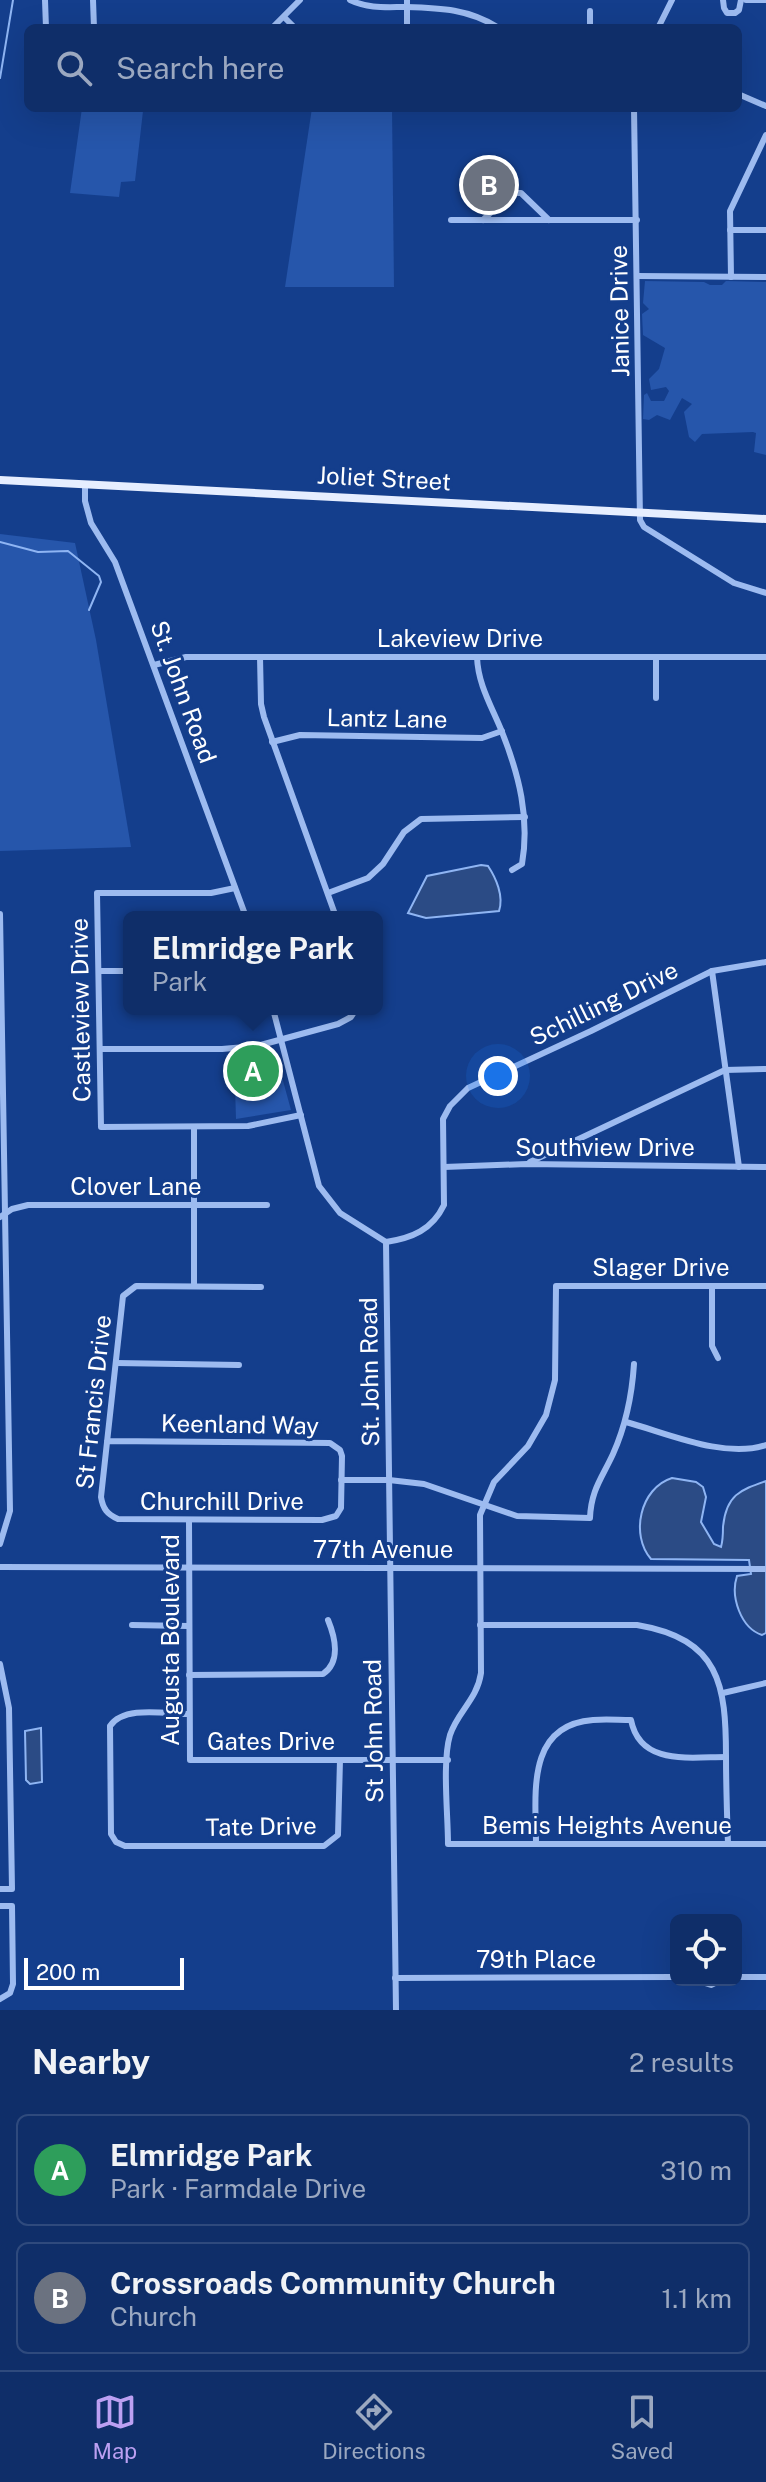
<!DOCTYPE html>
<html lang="en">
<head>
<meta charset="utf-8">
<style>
  :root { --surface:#0f2e69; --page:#1d3a71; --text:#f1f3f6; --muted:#9ba8c0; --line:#2f4a7d; --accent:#bca0f2 }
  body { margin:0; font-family:"Public Sans",sans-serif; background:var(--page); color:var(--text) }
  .controls { position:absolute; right:24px; bottom:24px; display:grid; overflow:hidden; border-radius:12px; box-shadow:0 8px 32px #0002 }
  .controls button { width:72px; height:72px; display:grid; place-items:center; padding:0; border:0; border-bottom:2px solid var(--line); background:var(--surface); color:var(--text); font:40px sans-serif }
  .scale { position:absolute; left:24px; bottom:20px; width:160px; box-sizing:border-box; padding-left:8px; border:4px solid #fff; border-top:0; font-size:22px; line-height:28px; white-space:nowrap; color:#fff; -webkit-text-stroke:6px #143e8c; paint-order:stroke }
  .you { position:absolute; left:498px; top:1076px; width:28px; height:28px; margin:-20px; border:6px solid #fff; border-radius:50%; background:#1a73e8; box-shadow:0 0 0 12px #1a73e833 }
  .badge { display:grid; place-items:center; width:52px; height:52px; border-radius:50%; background:var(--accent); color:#fff; font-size:26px; font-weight:700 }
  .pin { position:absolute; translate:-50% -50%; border:4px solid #fff; box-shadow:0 2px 8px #0006 }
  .popup { position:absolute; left:123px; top:911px; width:260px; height:104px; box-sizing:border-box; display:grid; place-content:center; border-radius:12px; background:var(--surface); filter:drop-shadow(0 2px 6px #0005); font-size:26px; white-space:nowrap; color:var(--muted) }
  .popup b { font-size:30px; color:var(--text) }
  .popup::after { content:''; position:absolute; left:50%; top:100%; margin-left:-16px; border:16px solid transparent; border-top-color:var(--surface) }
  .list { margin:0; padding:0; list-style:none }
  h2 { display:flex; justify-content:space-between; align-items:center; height:104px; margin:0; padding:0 32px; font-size:34px }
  h2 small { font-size:26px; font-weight:400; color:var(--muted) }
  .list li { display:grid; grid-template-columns:52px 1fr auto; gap:24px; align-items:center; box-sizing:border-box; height:112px; margin:0 16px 16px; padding:0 16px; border:2px solid var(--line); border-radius:12px }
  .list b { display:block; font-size:30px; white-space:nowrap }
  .list p { margin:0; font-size:26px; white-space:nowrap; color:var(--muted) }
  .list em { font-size:26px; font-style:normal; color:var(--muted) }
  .icon { flex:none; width:44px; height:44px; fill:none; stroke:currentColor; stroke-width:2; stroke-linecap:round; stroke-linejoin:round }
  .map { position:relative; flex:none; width:766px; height:2010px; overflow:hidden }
  .search { position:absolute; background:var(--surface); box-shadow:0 8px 32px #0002; left:24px; right:24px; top:24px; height:88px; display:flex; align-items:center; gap:20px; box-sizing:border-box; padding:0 28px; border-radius:12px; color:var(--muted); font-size:30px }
  .sheet { height:360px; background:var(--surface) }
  nav { display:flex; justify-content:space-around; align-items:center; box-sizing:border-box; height:112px; border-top:2px solid var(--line); background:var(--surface); font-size:22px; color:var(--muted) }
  nav a { display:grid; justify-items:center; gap:4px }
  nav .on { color:var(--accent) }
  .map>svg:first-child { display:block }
  .green { fill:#2656ab }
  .water { fill:#2b4b85; stroke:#8fb5f3; stroke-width:2 }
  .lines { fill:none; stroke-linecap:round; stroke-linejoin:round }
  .stream { stroke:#8fb5f3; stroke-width:2 }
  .minor { stroke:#9dbbf0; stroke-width:6 }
  .major { stroke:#e6eeff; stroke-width:8 }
  .labels { text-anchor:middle; stroke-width:6; stroke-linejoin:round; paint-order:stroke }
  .street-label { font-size:24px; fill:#fff; stroke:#143e8c }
</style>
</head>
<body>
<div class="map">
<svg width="766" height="2010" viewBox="0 0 766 2010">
  <rect width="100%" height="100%" fill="#143e8c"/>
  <!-- green -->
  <g class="green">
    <path d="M 82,108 L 143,111 L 135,181 L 121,182 L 119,197 L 70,193 Z"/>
    <path d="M 312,108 L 392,108 L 394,287 L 285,287 Z"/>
    <path d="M 645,281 L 704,282 L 710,285 L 722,285 L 726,281 L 766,282 L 766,455 L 754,452 L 756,433 L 753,432 L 702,434 L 695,442 L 689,437 L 684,412 L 692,404 L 682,398 L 670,420 L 657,415 L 649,420 L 643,419 L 644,395 L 647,393 L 651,401 L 664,401 L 669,391 L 666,387 L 651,390 L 649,379 L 659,369 L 665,348 L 643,335 L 642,314 L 649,309 L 643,303 Z"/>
    <path d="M 0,534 L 75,543 L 96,640 L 131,847 L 0,851 Z"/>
    <path d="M 274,1048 L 291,1110 L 236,1119 L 235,1087 L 226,1087 L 226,1055 Z"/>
  </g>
  <!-- water -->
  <g class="water">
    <path d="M 481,865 L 488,866 C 496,878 504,896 499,911 L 426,918 L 408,913 L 427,876 Z"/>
    <path d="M 672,1478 L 696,1482 L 703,1487 L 706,1497 L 701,1522 L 714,1544 L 721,1547 C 723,1540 723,1534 723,1527 C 726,1495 740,1490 766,1481 L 766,1633 L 762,1635 C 741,1628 730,1597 737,1576 L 751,1574 L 749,1560 L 651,1559 C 630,1535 640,1488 672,1478 Z"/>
    <path d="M 41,1728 L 42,1782 L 30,1784 L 26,1780 L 25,1731 Z"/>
  </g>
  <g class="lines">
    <!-- stream -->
    <g class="stream">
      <path d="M 0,78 L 13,0"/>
      <path d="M 0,542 L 38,552 L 68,551 L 99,576 L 101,582 L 89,610"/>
    </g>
    <!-- minor -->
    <g class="minor">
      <path d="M 45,0 L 46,28"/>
      <path d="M 93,0 L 94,28"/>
      <path d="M 350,0 C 369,9 386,7 406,7 C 441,8 469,9 499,28"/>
      <path d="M 407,0 L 407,28"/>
      <path d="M 723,0 L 724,8 L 727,13 L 735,13 L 739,10 L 741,0"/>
      <path d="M 746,0 L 766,0"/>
      <path d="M 285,18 L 295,28"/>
      <path d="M 272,28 L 300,0"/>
      <path d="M 590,28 L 590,11"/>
      <path d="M 658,28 L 672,0"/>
      <path d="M 738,94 L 766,106"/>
      <path d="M 634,108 L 640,520 L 644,527 L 734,583 L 766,593"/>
      <path d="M 451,220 L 637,220"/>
      <path d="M 483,220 L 511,193 L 521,193 L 549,220"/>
      <path d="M 730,230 L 766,230"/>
      <path d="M 637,276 L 766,277"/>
      <path d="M 731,277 L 730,211 L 766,135"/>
      <path d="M 85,484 L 85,501 L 91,523 L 115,562 L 246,917"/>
      <path d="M 260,657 L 261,704 L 264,717 L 336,917"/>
      <path d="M 477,657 C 478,685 492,707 502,732 C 519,775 530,818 522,864 L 512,870"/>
      <path d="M 656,658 L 656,698"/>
      <path d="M 154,665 L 186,657 L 766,657"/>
      <path d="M 272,742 L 300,735 L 482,738 L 502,731"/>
      <path d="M 235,888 L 211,893 L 97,893 L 101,1127 L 248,1126 L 301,1115"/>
      <path d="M 328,893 L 368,878 L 383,864 L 404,832 L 421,819 L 525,817"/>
      <path d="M 0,914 L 10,1511 L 0,1544"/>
      <path d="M 99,971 L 129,971"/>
      <path d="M 712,971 L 739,1167"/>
      <path d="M 273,1009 L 319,1186 L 340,1213 L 386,1242"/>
      <path d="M 100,1049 L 222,1049 L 257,1046 L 338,1024 L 351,1017 L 356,1009"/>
      <path d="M 194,1128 L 194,1286"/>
      <path d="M 530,1162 L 725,1070 L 766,1069"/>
      <path d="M 444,1167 L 527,1164 L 766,1167"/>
      <path d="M 0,1217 L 12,1209 L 28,1205 L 267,1205"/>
      <path d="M 386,1242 L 396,2010"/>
      <path d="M 386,1242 C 412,1238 432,1230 444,1205 L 443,1119 L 450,1106 L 468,1088 L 591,1031 L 712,971 L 766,962"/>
      <path d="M 712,1286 L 712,1346 L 718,1358"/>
      <path d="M 766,1286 L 556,1286 L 555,1380 L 546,1415 L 528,1446 L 494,1482 L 480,1515 L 481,1673 C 477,1700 458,1711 450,1735 C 442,1762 448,1814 448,1844 L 766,1844"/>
      <path d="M 116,1363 L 239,1365"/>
      <path d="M 626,1422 C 667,1433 724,1459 766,1445"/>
      <path d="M 107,1441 L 330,1443 L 340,1450 L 342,1456 L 341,1508 L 336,1516 L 322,1520 L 118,1519 C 107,1514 103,1509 101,1497 L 123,1296 L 136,1286 L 261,1287"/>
      <path d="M 341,1480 L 389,1480 L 424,1484 L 517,1516 L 590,1518 C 591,1490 602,1478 613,1454 C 626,1425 632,1395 634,1364"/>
      <path d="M 189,1520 L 190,1760 L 448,1760"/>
      <path d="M 0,1567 L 766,1569"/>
      <path d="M 132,1625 L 188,1626"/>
      <path d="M 480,1625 L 637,1625 C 720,1639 726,1685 726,1757 C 726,1786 727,1815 728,1844"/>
      <path d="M 0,1664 L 9,1708 L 12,1889 L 0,1889"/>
      <path d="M 189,1675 L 323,1674 C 341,1662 335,1637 328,1620"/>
      <path d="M 723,1693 L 766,1683"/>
      <path d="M 189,1714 C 166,1714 124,1705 110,1726 L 111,1834 L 116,1842 L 125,1846 L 324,1846 L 338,1835 L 340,1760"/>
      <path d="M 536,1844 C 536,1796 525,1725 593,1720 C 606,1719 618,1720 631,1720 C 640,1766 690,1757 726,1757"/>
      <path d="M 0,1906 L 12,1906 L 13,1984 L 10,1993 L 0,1999"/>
      <path d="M 736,1977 L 766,1977"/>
      <path d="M 395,1978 L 676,1977"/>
      <path d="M 696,1980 L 711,1985 L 721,1980"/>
    </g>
    <!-- major -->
    <path class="major" d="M 0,480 L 766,519"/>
  </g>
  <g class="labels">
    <!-- street labels -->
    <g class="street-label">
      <text transform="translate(620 311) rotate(-91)" y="8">Janice Drive</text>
      <text transform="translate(384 479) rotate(3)" y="8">Joliet Street</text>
      <text x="460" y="647">Lakeview Drive</text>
      <text transform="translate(183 692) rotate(70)" y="8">St. John Road</text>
      <text transform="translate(387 719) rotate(1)" y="8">Lantz Lane</text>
      <text transform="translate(604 1004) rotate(-26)" y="8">Schilling Drive</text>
      <text transform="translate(81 1010) rotate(-91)" y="8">Castleview Drive</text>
      <text x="605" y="1156">Southview Drive</text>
      <text x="136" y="1195">Clover Lane</text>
      <text x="661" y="1276">Slager Drive</text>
      <text transform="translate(370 1372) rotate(-91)" y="8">St. John Road</text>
      <text transform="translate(94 1402) rotate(-84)" y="8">St Francis Drive</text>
      <text transform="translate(240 1425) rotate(1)" y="8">Keenland Way</text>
      <text x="222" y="1510">Churchill Drive</text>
      <text x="383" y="1558">77th Avenue</text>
      <text transform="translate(171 1640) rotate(-90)" y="8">Augusta Boulevard</text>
      <text transform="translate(374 1731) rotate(-91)" y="8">St John Road</text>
      <text x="271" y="1750">Gates Drive</text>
      <text x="607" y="1834">Bemis Heights Avenue</text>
      <text transform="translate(261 1827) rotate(-1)" y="8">Tate Drive</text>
      <text x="536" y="1968">79th Place</text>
    </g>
  </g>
</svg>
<div class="controls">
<button><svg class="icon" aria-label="locate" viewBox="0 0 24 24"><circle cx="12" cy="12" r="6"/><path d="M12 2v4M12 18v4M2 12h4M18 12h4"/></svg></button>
</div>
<div class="scale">200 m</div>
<div class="you"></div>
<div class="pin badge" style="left:253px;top:1071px;background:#2e9e5b">A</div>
<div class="popup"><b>Elmridge Park</b>Park</div>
<div class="pin badge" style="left:489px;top:185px;background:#6b7280">B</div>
<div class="search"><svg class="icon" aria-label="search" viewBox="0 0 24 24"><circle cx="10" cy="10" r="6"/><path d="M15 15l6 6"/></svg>Search here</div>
</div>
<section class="sheet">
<h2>Nearby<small>2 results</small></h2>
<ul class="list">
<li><span class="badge" style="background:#2e9e5b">A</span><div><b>Elmridge Park</b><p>Park · Farmdale Drive</p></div><em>310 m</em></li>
<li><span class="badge" style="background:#6b7280">B</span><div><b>Crossroads Community Church</b><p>Church</p></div><em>1.1 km</em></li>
</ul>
</section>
<nav>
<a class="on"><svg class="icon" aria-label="map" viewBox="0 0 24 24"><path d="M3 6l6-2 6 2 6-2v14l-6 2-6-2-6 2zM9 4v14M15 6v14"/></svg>Map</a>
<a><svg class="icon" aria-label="directions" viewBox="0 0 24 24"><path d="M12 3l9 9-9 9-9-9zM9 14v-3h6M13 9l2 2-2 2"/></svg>Directions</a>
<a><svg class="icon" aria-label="saved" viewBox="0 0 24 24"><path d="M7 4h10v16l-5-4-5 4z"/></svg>Saved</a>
</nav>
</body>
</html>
